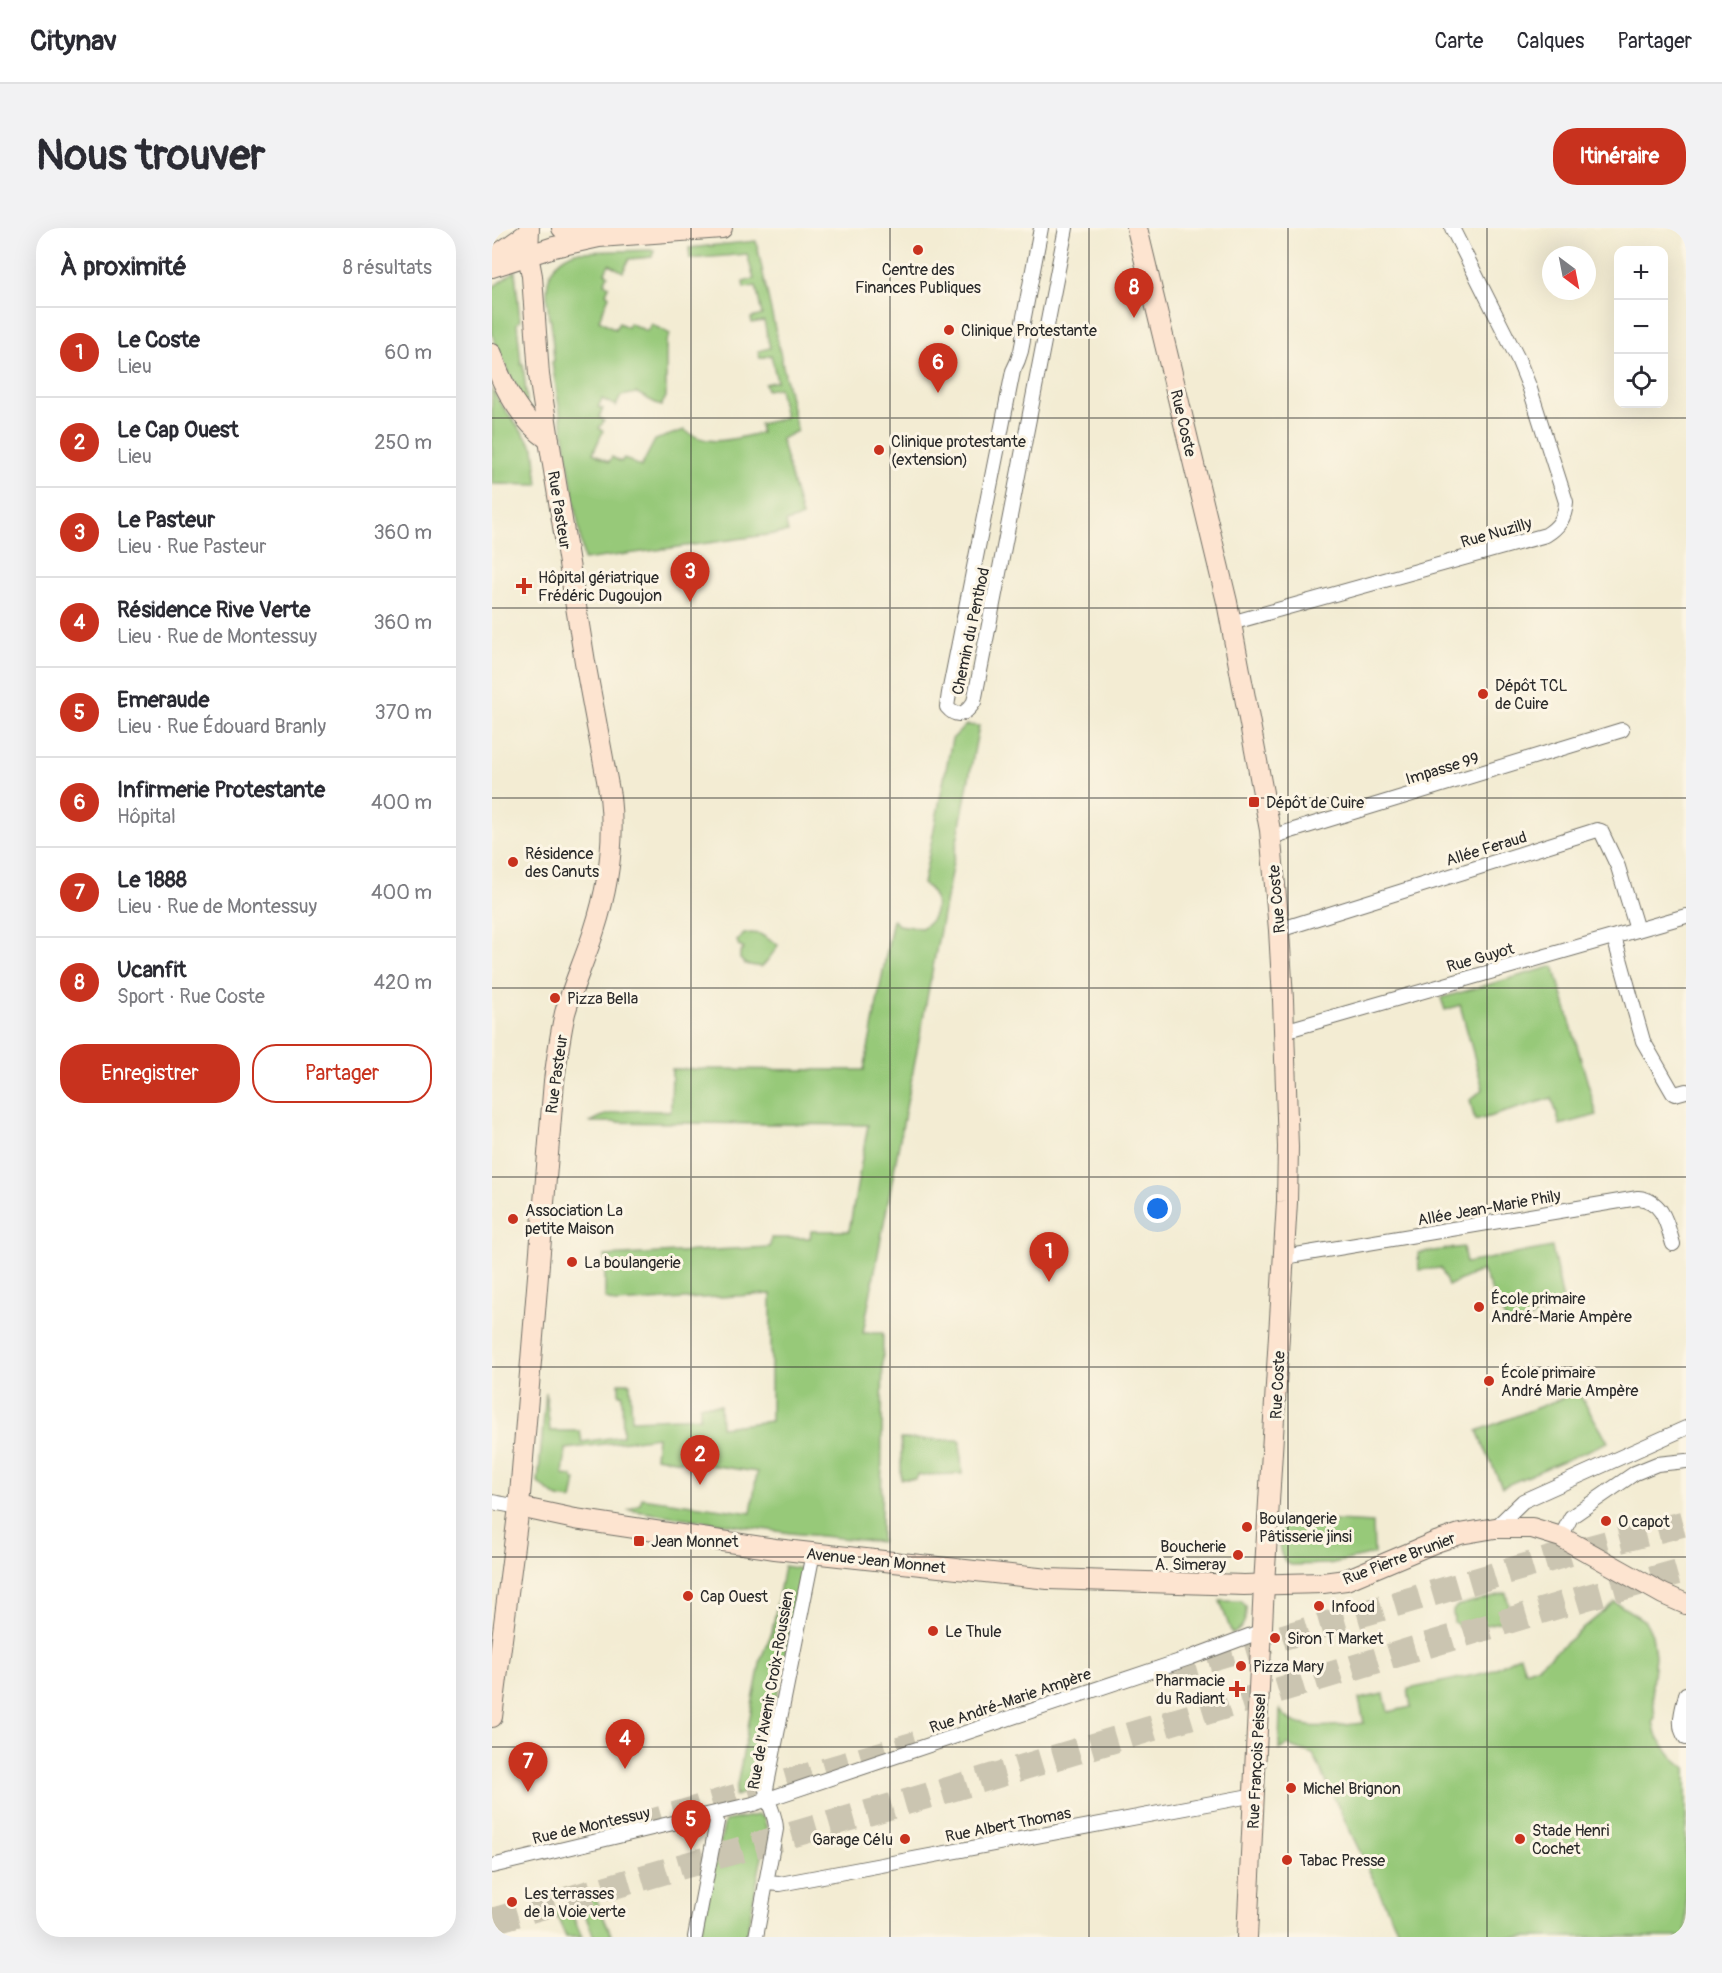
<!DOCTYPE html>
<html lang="fr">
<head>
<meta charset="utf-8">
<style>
  :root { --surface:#fff; --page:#f2f2f3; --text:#2b2b33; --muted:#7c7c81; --line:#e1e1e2; --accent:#c8321e }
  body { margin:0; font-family:Pangolin,sans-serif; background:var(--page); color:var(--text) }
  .controls { position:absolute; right:18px; top:18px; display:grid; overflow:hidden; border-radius:12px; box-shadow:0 6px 24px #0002 }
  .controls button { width:54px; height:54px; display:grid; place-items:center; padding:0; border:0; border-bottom:2px solid var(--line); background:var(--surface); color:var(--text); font:30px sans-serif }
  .compass { position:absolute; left:1050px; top:18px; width:54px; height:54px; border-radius:50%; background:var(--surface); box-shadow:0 6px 24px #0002; rotate:148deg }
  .you { position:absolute; left:666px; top:981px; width:21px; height:21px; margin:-15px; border:4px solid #fff; border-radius:50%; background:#1a73e8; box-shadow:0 0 0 9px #1a73e833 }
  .badge { display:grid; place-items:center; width:39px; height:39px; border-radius:50%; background:var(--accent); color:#fff; font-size:20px; font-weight:700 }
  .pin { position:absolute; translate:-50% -50px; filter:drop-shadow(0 2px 3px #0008) }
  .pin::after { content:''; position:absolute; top:32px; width:21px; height:18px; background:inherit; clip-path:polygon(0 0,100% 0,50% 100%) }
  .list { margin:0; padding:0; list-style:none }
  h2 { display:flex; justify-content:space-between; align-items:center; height:78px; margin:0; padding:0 24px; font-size:26px }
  h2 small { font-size:20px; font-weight:400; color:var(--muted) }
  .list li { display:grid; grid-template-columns:39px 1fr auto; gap:18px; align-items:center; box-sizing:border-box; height:90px; padding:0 24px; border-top:2px solid var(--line) }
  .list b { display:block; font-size:22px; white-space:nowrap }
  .list p { margin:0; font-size:20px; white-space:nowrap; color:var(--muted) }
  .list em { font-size:20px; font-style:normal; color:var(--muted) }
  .actions { display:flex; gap:12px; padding:18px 24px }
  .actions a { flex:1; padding:14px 0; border:2px solid var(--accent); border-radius:24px; text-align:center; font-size:21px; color:var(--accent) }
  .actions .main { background:var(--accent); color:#fff }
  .icon { flex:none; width:33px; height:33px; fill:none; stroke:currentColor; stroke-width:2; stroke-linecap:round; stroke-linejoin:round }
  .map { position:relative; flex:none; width:1194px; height:1709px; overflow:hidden; border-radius:24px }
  header { display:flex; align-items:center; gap:36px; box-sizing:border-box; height:84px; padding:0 30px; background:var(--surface); border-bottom:2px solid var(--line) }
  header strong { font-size:28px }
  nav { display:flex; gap:33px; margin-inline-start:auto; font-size:21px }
  .intro { display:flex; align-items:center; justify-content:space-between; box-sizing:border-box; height:144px; padding:0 36px }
  h1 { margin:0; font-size:42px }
  .button { padding:15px 27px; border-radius:24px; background:var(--accent); color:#fff; font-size:21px; font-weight:700 }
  main { display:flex; gap:36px; padding:0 36px }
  aside { flex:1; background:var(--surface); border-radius:24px; box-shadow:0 6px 24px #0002 }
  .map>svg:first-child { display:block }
  .green { fill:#97c979; stroke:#617a52; stroke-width:1.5 }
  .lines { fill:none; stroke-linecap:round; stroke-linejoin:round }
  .highway-tunnel { stroke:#cbc5b1; stroke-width:26; stroke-dasharray:26 13; stroke-linecap:butt }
  .street-casing { stroke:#716f66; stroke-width:16 }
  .secondary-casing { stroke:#716f66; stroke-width:22 }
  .street { stroke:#fff; stroke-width:14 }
  .secondary { stroke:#fde4d0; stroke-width:20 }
  .grid { fill:none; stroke:#2b2b2b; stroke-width:1.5; stroke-opacity:0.55 }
  .poi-dot { fill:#c8321e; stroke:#fcf5e5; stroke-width:2 }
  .labels { text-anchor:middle; stroke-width:6; stroke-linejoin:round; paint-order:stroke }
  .poi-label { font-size:16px; fill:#2b2b2b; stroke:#fcf5e5; text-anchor:start }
  .street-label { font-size:16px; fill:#2b2b2b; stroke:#fcf5e5 }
</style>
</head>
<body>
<header>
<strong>Citynav</strong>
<nav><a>Carte</a><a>Calques</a><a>Partager</a></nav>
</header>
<div class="intro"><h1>Nous trouver</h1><a class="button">Itinéraire</a></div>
<main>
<aside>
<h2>À proximité<small>8 résultats</small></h2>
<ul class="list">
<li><span class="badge">1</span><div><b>Le Coste</b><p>Lieu</p></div><em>60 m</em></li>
<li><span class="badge">2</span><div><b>Le Cap Ouest</b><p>Lieu</p></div><em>250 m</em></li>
<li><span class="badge">3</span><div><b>Le Pasteur</b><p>Lieu · Rue Pasteur</p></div><em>360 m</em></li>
<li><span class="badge">4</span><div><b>Résidence Rive Verte</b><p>Lieu · Rue de Montessuy</p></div><em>360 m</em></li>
<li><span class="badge">5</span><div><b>Emeraude</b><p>Lieu · Rue Édouard Branly</p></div><em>370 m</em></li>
<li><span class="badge">6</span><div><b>Infirmerie Protestante</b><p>Hôpital</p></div><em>400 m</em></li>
<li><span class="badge">7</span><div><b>Le 1888</b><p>Lieu · Rue de Montessuy</p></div><em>400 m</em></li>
<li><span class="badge">8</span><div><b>Ucanfit</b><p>Sport · Rue Coste</p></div><em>420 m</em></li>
</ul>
<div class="actions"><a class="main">Enregistrer</a><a>Partager</a></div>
</aside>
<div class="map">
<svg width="1194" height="1709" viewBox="0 0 1194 1709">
  <rect width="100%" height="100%" fill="#fcf5e5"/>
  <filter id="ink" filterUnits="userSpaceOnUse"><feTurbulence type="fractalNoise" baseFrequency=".0167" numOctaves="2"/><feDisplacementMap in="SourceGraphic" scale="12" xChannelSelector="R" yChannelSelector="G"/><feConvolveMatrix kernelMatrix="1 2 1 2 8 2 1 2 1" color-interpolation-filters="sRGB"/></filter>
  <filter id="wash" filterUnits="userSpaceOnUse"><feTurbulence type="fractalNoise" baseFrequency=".008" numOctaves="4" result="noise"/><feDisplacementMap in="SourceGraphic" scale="24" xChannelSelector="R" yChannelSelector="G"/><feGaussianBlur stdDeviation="1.35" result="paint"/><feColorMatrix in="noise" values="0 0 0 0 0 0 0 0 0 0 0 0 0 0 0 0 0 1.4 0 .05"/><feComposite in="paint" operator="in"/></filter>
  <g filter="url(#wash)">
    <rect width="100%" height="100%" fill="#f3ecd3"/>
    <!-- green -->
    <g class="green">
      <path d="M 264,13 L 305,203 L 289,211 L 310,289 L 294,294 L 296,304 L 92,332 L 60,134 L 62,133 L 59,92 L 57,91 C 54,63 50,36 83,24 L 162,22 L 160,29 L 137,31 L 131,44 L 117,36 L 113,44 L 116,47 L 112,55 L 117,58 L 114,65 L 117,68 L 107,92 L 123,101 L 127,95 L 135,99 L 137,95 L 155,103 L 159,96 L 178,106 L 174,114 L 174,169 L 169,178 L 145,165 L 129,168 L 124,178 L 110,171 L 106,179 L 111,181 L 107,189 L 112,193 L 107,200 L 111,203 L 101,225 L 117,234 L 120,229 L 129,234 L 132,230 L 149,239 L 163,212 L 192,202 C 218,221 241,210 269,205 L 268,196 L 293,190 L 287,160 L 275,162 L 273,156 L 285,153 L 279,127 L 268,130 L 266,123 L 278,120 L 272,93 L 260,95 L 259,90 L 270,87 L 264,58 L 252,60 L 251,54 L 262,51 L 255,26 L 198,31 L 197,20 Z"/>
      <path d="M 23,43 L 28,93 L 25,95 L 29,136 L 31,136 L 35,174 L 33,176 L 4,119 L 0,104 L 0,60 Z"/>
      <path d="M 0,160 L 6,172 L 42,220 L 46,257 L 0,256 Z"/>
      <path d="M 474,497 L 487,498 L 371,1105 L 391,1105 L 389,1314 L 298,1305 L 137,1282 L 148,1276 L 150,1270 L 259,1285 L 265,1244 L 163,1229 L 165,1209 L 74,1221 L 71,1247 L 81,1248 L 81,1252 L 84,1252 L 80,1272 L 66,1270 L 46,1255 L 54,1164 L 58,1203 L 88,1203 L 90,1214 L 131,1208 L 130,1166 L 127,1166 L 127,1155 L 138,1155 L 140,1192 L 208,1189 L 208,1177 L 228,1177 L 229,1199 L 279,1193 L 279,1066 L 123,1075 L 113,1070 L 113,1028 L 278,1019 L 279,1010 L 318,1010 L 319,1003 L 357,1003 L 376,897 L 99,894 C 122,879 153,883 179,883 L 180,841 L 372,842 L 401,691 L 406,697 L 429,700 C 447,691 449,667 431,656 L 460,511 Z"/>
      <path d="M 259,705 L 268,706 L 286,717 C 283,723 274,735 269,739 L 253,736 L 248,731 L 248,725 L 252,721 L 247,718 L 245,713 L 252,706 Z"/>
      <path d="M 1062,738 L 1105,887 L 1068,897 L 1060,870 L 983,893 L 978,872 L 991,861 L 968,777 L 953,782 L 949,770 Z"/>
      <path d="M 971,1019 L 974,1035 L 1060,1019 L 1072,1078 L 1059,1081 L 1017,1099 L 990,1042 L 956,1058 L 949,1040 L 927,1042 L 926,1025 Z"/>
      <path d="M 1086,1164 L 1116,1214 L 1010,1259 L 985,1203 Z"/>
      <path d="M 409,1211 L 468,1212 L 470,1246 L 426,1247 L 424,1251 L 409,1251 Z"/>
      <path d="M 789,1290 L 881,1295 L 882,1326 L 837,1336 L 799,1337 C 782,1329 788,1305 789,1290 Z"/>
      <path d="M 292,1338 L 310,1341 L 267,1559 L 243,1568 L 269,1430 L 280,1404 Z"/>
      <path d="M 1014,1365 L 1020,1391 L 977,1401 L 970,1400 L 962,1394 L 961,1383 L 965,1378 Z"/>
      <path d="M 728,1373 L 749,1373 L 754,1379 C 755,1390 751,1402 740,1406 Z"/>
      <path d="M 1123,1374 L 1153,1393 L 1160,1406 L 1163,1428 L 1160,1457 L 1163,1491 L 1161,1493 L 1164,1507 L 1181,1529 L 1194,1540 L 1194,1709 L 909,1709 L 821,1526 L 795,1517 L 787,1522 L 788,1482 C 804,1507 846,1497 872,1495 L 867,1471 L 892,1466 L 896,1484 L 919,1479 L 916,1461 L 997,1444 L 1028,1427 L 1033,1443 L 1046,1438 Z"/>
      <path d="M 266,1587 L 272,1590 L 275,1603 L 254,1709 L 207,1709 L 233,1593 Z"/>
      <path d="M 102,1666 L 120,1709 L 102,1709 L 87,1672 Z"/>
      <path d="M 76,1677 L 90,1709 L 74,1709 L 62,1682 Z"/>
    </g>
  </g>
  <g filter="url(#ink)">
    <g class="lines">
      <!-- highway-tunnel -->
      <g class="highway-tunnel">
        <path d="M 678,1442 L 1082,1324 L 1194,1295"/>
        <path d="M 145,1598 L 424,1516"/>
        <path d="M 0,1693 L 459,1561 L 1092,1370 L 1194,1342"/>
      </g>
      <defs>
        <g id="street">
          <path d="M 549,0 L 531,94 C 533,110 529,128 521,143 L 457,465 L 455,479 C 465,491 474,486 482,474 L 574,0"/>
          <path d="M 739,395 L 1054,307 C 1067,299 1073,290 1074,274 L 1037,158 L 1026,131 L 960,0"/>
          <path d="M 779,609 L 1130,502"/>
          <path d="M 787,702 L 1105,602 L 1109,603 L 1126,639 L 1145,702"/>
          <path d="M 1122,709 L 1151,813 L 1181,865 L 1183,866 L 1194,863"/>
          <path d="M 792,803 L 1194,688"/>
          <path d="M 792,1029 L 1146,970 C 1171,972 1175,996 1181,1016"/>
          <path d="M 0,1274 L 27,1279"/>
          <path d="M 1003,1300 L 1031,1273 L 1194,1200"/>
          <path d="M 1069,1309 L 1079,1289 L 1143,1245 L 1165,1236 L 1194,1233"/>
          <path d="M 1194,1466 C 1191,1481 1184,1497 1194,1510"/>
          <path d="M 0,1638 L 261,1576 L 700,1429 L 770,1403"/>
          <path d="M 274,1655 L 288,1656 L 763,1567"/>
          <path d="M 203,1709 L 225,1594"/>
          <path d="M 264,1709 L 284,1601 C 284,1586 275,1576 274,1561 L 321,1325"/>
        </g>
        <g id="secondary">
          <path d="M 70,0 L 77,5 L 98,8"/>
          <path d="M 645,0 L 735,374 L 778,602 L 787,702 L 791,772 L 796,919 L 795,974 L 772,1357 L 755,1709"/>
          <path d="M 0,38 L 8,25 L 36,5"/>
          <path d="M 0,39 L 62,19 L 107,9 L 230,0"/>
          <path d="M 0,126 C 9,156 30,194 57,212"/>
          <path d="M 27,1279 L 83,1291 L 283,1321 L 556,1351 L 752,1357 L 831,1355 L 854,1352 L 944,1314 L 968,1306 L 1003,1300 L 1040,1300 L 1069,1309 L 1171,1366 L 1194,1376"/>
          <path d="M 0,1489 L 27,1279 L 62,853 C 65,830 68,807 73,785 C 81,757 93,731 102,703 C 116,660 123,613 118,568 L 93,434 L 57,212 L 47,147 L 40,48 L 36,27 L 37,0"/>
        </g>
      </defs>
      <!-- street casing -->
      <use href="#street" class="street-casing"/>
      <!-- secondary casing -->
      <use href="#secondary" class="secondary-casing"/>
      <!-- street -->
      <use href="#street" class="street"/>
      <!-- secondary -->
      <use href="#secondary" class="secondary"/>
    </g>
  </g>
  <!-- grid -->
  <path class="grid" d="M 199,0 L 199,1709M 398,0 L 398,1709M 597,0 L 597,1709M 796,0 L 796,1709M 995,0 L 995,1709M 0,190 L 1194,190M 0,380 L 1194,380M 0,570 L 1194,570M 0,760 L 1194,760M 0,949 L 1194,949M 0,1139 L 1194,1139M 0,1329 L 1194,1329M 0,1519 L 1194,1519"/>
  <!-- markers -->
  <g class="poi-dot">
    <circle cx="426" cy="22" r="6"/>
    <circle cx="457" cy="102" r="6"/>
    <circle cx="387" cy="222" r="6"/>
    <path d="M29 349h6v6h6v6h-6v6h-6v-6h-6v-6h6z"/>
    <circle cx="991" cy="466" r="6"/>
    <rect x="756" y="568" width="12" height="12" rx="3"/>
    <circle cx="21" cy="634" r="6"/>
    <circle cx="63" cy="770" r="6"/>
    <circle cx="21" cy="991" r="6"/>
    <circle cx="80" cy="1034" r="6"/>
    <circle cx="987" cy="1079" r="6"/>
    <circle cx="997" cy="1153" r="6"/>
    <circle cx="1114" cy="1293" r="6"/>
    <circle cx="755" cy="1299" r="6"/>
    <rect x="141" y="1307" width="12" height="12" rx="3"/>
    <circle cx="746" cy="1327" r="6"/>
    <circle cx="196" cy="1368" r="6"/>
    <circle cx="827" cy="1378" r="6"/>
    <circle cx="441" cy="1403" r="6"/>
    <circle cx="783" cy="1410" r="6"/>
    <circle cx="749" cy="1438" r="6"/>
    <path d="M742 1452h6v6h6v6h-6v6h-6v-6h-6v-6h6z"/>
    <circle cx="799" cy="1560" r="6"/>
    <circle cx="413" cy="1611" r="6"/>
    <circle cx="1028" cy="1611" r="6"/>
    <circle cx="795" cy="1632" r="6"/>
    <circle cx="20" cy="1674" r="6"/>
  </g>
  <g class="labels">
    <!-- poi labels -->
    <g class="poi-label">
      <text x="426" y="47" text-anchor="middle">Centre des<tspan x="426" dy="18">Finances Publiques</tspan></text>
      <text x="469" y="108">Clinique Protestante</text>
      <text x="399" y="219">Clinique protestante<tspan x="399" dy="18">(extension)</tspan></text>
      <text x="46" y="355">Hôpital gériatrique<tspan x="46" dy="18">Frédéric Dugoujon</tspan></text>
      <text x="1003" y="463">Dépôt TCL<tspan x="1003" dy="18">de Cuire</tspan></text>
      <text x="774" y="580">Dépôt de Cuire</text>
      <text x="33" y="631">Résidence<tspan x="33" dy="18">des Canuts</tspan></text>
      <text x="75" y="776">Pizza Bella</text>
      <text x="33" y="988">Association La<tspan x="33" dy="18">petite Maison</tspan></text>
      <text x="92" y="1040">La boulangerie</text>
      <text x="999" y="1076">École primaire<tspan x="999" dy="18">André-Marie Ampère</tspan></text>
      <text x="1009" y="1150">École primaire<tspan x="1009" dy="18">André Marie Ampère</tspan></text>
      <text x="767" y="1296">Boulangerie<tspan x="767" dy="18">Pâtisserie jinsi</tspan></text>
      <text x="1126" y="1299">O capot</text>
      <text x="159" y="1319">Jean Monnet</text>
      <text x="734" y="1324" text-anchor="end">Boucherie<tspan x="734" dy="18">A. Simeray</tspan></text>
      <text x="208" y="1374">Cap Ouest</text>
      <text x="839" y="1384">Infood</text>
      <text x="453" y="1409">Le Thule</text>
      <text x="795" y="1416">Siron T Market</text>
      <text x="761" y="1444">Pizza Mary</text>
      <text x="733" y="1458" text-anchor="end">Pharmacie<tspan x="733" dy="18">du Radiant</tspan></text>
      <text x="811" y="1566">Michel Brignon</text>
      <text x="1040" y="1608">Stade Henri<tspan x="1040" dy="18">Cochet</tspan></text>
      <text x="401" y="1617" text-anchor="end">Garage Célu</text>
      <text x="807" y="1638">Tabac Presse</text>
      <text x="32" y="1671">Les terrasses<tspan x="32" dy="18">de la Voie verte</tspan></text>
    </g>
    <!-- street labels -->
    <g class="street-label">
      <text transform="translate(692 195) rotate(77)" y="6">Rue Coste</text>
      <text transform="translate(68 282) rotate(81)" y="6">Rue Pasteur</text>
      <text transform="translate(1004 304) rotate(-16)" y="6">Rue Nuzilly</text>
      <text transform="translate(478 403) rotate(-78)" y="6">Chemin du Penthod</text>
      <text transform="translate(950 540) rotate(-17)" y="6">Impasse 99</text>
      <text transform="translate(994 620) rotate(-17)" y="6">Allée Feraud</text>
      <text transform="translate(784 671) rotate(-95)" y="6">Rue Coste</text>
      <text transform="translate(988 729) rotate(-16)" y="6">Rue Guyot</text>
      <text transform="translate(64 846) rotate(-82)" y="6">Rue Pasteur</text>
      <text transform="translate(997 979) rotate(-10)" y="6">Allée Jean-Marie Phily</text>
      <text transform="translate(785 1157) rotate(-87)" y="6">Rue Coste</text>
      <text transform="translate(907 1330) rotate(-21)" y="6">Rue Pierre Brunier</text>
      <text transform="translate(384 1332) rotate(6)" y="6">Avenue Jean Monnet</text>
      <text transform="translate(278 1462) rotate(-80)" y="6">Rue de l'Avenir Croix-Roussien</text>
      <text transform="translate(518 1472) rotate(-19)" y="6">Rue André-Marie Ampère</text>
      <text transform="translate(764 1533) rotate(-87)" y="6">Rue François Peissel</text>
      <text transform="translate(516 1596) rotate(-11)" y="6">Rue Albert Thomas</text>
      <text transform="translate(99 1597) rotate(-13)" y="6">Rue de Montessuy</text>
    </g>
  </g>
</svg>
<div class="controls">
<button>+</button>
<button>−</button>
<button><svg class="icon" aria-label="locate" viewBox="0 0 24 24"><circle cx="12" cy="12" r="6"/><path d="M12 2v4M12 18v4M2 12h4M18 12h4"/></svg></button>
</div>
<svg class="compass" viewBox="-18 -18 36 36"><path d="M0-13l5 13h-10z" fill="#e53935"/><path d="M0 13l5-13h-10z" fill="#7c7c81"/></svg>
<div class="you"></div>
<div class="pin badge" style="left:557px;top:1054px">1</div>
<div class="pin badge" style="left:208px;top:1257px">2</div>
<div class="pin badge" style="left:198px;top:374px">3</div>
<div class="pin badge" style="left:133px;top:1541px">4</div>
<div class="pin badge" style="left:199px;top:1622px">5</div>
<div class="pin badge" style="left:446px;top:165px">6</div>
<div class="pin badge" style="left:36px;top:1564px">7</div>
<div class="pin badge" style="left:642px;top:90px">8</div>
</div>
</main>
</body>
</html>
